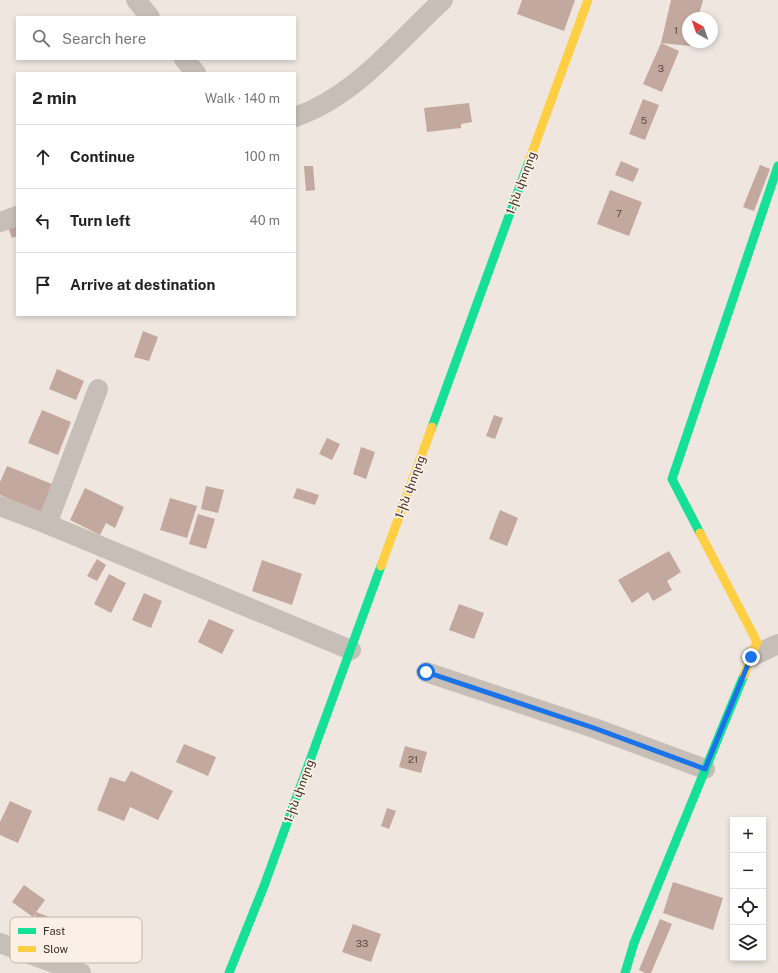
<!DOCTYPE html>
<html lang="en">
<head>
<meta charset="utf-8">
<style>
  :root { --surface:#fff; --page:#f6f6f6; --text:#222; --muted:#767676; --line:#e0e0e0 }
  body { margin:0; font-family:"Public Sans","Noto Sans Armenian",sans-serif; background:var(--page); color:var(--text) }
  .controls { position:absolute; right:12px; bottom:12px; display:grid; overflow:hidden; border-radius:0px; box-shadow:0 2px 6px #0003 }
  .controls button { width:36px; height:36px; display:grid; place-items:center; padding:0; border:0; border-bottom:1px solid var(--line); background:var(--surface); color:var(--text); font:20px sans-serif }
  .compass { position:absolute; left:682px; top:12px; width:36px; height:36px; border-radius:50%; background:var(--surface); box-shadow:0 2px 6px #0003; rotate:320deg }
  .stop { position:absolute; width:12px; height:12px; margin:-9px; border:3px solid #1a73e8; border-radius:50%; background:#fff }
  .stop.end { background:#1a73e8; border-color:#fff; box-shadow:0 1px 4px #0008 }
  .list { margin:0; padding:0; list-style:none }
  h2 { display:flex; justify-content:space-between; align-items:center; height:52px; margin:0; padding:0 16px; font-size:17px }
  h2 small { font-size:13px; font-weight:400; color:var(--muted) }
  .list li { display:grid; grid-template-columns:26px 1fr auto; gap:12px; align-items:center; box-sizing:border-box; height:64px; padding:0 16px; border-top:1px solid var(--line) }
  .list b { display:block; font-size:15px; white-space:nowrap }
  .list em { font-size:13px; font-style:normal; color:var(--muted) }
  .icon { flex:none; width:22px; height:22px; fill:none; stroke:currentColor; stroke-width:2; stroke-linecap:round; stroke-linejoin:round }
  .map { position:relative; flex:none; width:778px; height:973px; overflow:hidden }
  .search { position:absolute; background:var(--surface); box-shadow:0 2px 6px #0003; left:16px; top:16px; width:280px; height:44px; display:flex; align-items:center; gap:10px; box-sizing:border-box; padding:0 14px; border-radius:0px; color:var(--muted); font-size:15px }
  .panel { position:absolute; background:var(--surface); box-shadow:0 2px 6px #0003; left:16px; top:72px; width:280px; height:244px; border-radius:0px }
  .map>svg:first-child { display:block }
  .building { fill:#c3a89f }
  .lines { fill:none; stroke-linecap:round; stroke-linejoin:round }
  .street { stroke:#c7beb8; stroke-width:20 }
  .fast { stroke:#16e098; stroke-width:9 }
  .slow { stroke:#ffcf43; stroke-width:9 }
  .route { stroke:#1a73e8; stroke-width:5 }
  .labels { text-anchor:middle; stroke-width:3.5; stroke-linejoin:round; paint-order:stroke }
  .number-label { font-size:10px; fill:#5a4a44 }
  .street-label { font-size:12px; fill:#372b26; stroke:#fbf0e6 }
  .key { fill:#fbf0e6; stroke:#c0b5ac; stroke-width:1 }
  .key-label { font-size:11px; fill:#372b26 }
</style>
</head>
<body>
<div class="map">
<svg width="778" height="973" viewBox="0 0 778 973">
  <rect width="100%" height="100%" fill="#eee6df"/>
  <!-- building -->
  <g class="building">
    <path d="M 522,0 L 575,0 L 564,31 L 517,14 Z"/>
    <path d="M 671,0 L 703,0 L 698,18 L 688,18 L 688,42 L 691,42 L 690,46 L 661,43 Z"/>
    <path d="M 661,43 L 679,51 L 662,92 L 643,84 Z"/>
    <path d="M 643,99 L 659,105 L 645,140 L 629,134 Z"/>
    <path d="M 469,103 L 472,122 L 461,124 L 461,128 L 427,132 L 424,108 Z"/>
    <path d="M 621,161 L 639,169 L 633,182 L 615,175 Z"/>
    <path d="M 760,165 L 770,169 L 754,211 L 743,207 Z"/>
    <path d="M 304,166 L 313,166 L 315,190 L 306,191 Z"/>
    <path d="M 610,190 L 642,202 L 629,236 L 597,224 Z"/>
    <path d="M 17,221 L 17,236 L 12,238 L 7,225 Z"/>
    <path d="M 143,331 L 158,337 L 149,361 L 134,357 Z"/>
    <path d="M 57,369 L 84,381 L 76,400 L 49,389 Z"/>
    <path d="M 42,410 L 71,422 L 58,455 L 28,443 Z"/>
    <path d="M 494,415 L 503,418 L 495,439 L 486,436 Z"/>
    <path d="M 327,438 L 340,444 L 332,460 L 319,454 Z"/>
    <path d="M 361,447 L 375,452 L 366,479 L 353,474 Z"/>
    <path d="M 7,466 L 57,486 L 45,514 L 0,495 L 0,482 Z"/>
    <path d="M 206,486 L 224,490 L 218,513 L 201,509 Z"/>
    <path d="M 85,488 L 124,507 L 115,528 L 106,523 L 100,535 L 70,520 Z"/>
    <path d="M 297,488 L 319,495 L 315,505 L 293,498 Z"/>
    <path d="M 170,498 L 197,506 L 187,538 L 160,530 Z"/>
    <path d="M 500,510 L 518,518 L 507,546 L 489,539 Z"/>
    <path d="M 198,514 L 215,519 L 206,549 L 189,544 Z"/>
    <path d="M 669,551 L 681,572 L 667,581 L 672,590 L 653,601 L 648,592 L 632,603 L 618,580 Z"/>
    <path d="M 97,559 L 106,565 L 97,581 L 87,576 Z"/>
    <path d="M 262,560 L 302,574 L 292,605 L 252,591 Z"/>
    <path d="M 109,574 L 126,583 L 111,613 L 94,604 Z"/>
    <path d="M 144,593 L 162,601 L 151,628 L 132,620 Z"/>
    <path d="M 459,604 L 484,613 L 474,639 L 449,630 Z"/>
    <path d="M 209,619 L 234,630 L 222,654 L 198,642 Z"/>
    <path d="M 184,744 L 216,757 L 208,776 L 176,762 Z"/>
    <path d="M 405,746 L 427,752 L 421,773 L 399,767 Z"/>
    <path d="M 131,771 L 173,791 L 158,820 L 130,807 L 124,821 L 97,810 L 110,777 L 125,782 Z"/>
    <path d="M 10,801 L 32,811 L 18,843 L 0,835 L 0,822 Z"/>
    <path d="M 387,808 L 396,811 L 389,829 L 381,826 Z"/>
    <path d="M 673,882 L 723,898 L 713,930 L 663,913 Z"/>
    <path d="M 24,885 L 45,900 L 36,912 L 80,929 L 71,952 L 27,935 L 36,913 L 33,917 L 12,902 Z"/>
    <path d="M 660,919 L 672,924 L 651,973 L 645,973 L 639,970 Z"/>
    <path d="M 353,924 L 381,934 L 371,962 L 342,952 Z"/>
  </g>
  <g class="lines">
    <!-- street -->
    <g class="street">
      <path d="M 136,0 L 150,17"/>
      <path d="M 184,59 L 196,73"/>
      <path d="M 295,117 C 355,97 398,41 443,0"/>
      <path d="M 0,222 L 17,216"/>
      <path d="M 0,506 L 47,524 L 351,650"/>
      <path d="M 47,524 L 98,389"/>
      <path d="M 751,657 L 778,644"/>
      <path d="M 426,672 L 594,728 L 705,769"/>
      <path d="M 0,943 L 81,973"/>
    </g>
    <!-- fast -->
    <g class="fast">
      <path d="M 432,427 L 529,161"/>
      <path d="M 700,533 L 672,479 L 778,166"/>
      <path d="M 229,973 L 264,886 L 381,566"/>
      <path d="M 625,973 L 634,943 L 744,675"/>
    </g>
    <!-- slow -->
    <g class="slow">
      <path d="M 529,161 L 588,0"/>
      <path d="M 700,533 L 757,642 L 744,675"/>
      <path d="M 381,566 L 432,427"/>
    </g>
  </g>
  <g class="lines">
    <!-- route -->
    <path class="route" d="M 426,672 L 594,728 L 705,769 L 751,657"/>
  </g>
  <g class="labels">
    <!-- number labels -->
    <g class="number-label">
      <text x="676" y="34">1</text>
      <text x="661" y="72">3</text>
      <text x="644" y="124">5</text>
      <text x="619" y="217">7</text>
      <text x="413" y="763">21</text>
      <text x="362" y="947">33</text>
    </g>
    <!-- street labels -->
    <g class="street-label">
      <text transform="translate(521 183) rotate(-70)" y="4">1-ին փողոց</text>
      <text transform="translate(410 487) rotate(-70)" y="4">1-ին փողոց</text>
      <text transform="translate(299 791) rotate(-70)" y="4">1-ին փողոց</text>
    </g>
  </g>
  <!-- legend -->
  <rect x="10" y="917" width="132" height="46" rx="6" class="key"/>
  <rect x="18" y="928" width="18" height="6" fill="#16e098"/>
  <rect x="18" y="946" width="18" height="6" fill="#ffcf43"/>
  <g class="key-label">
    <text x="43" y="935">Fast</text>
    <text x="43" y="953">Slow</text>
  </g>
</svg>
<div class="controls">
<button>+</button>
<button>−</button>
<button><svg class="icon" aria-label="locate" viewBox="0 0 24 24"><circle cx="12" cy="12" r="6"/><path d="M12 2v4M12 18v4M2 12h4M18 12h4"/></svg></button>
<button><svg class="icon" aria-label="layers" viewBox="0 0 24 24"><path d="M12 4l9 5-9 5-9-5zM3 14l9 5 9-5"/></svg></button>
</div>
<svg class="compass" viewBox="-18 -18 36 36"><path d="M0-13l5 13h-10z" fill="#e53935"/><path d="M0 13l5-13h-10z" fill="#767676"/></svg>
<div class="stop" style="left:426px;top:672px"></div>
<div class="stop end" style="left:751px;top:657px"></div>
<div class="search"><svg class="icon" aria-label="search" viewBox="0 0 24 24"><circle cx="10" cy="10" r="6"/><path d="M15 15l6 6"/></svg>Search here</div>
<section class="panel">
<h2>2 min<small>Walk · 140 m</small></h2>
<ul class="list">
<li><svg class="icon" aria-label="ahead" viewBox="0 0 24 24"><path d="M12 20V5M6 11l6-6 6 6"/></svg><div><b>Continue</b></div><em>100 m</em></li>
<li><svg class="icon" aria-label="left" viewBox="0 0 24 24"><path d="M17 20v-9H6M10 6l-5 5 5 5"/></svg><div><b>Turn left</b></div><em>40 m</em></li>
<li><svg class="icon" aria-label="arrive" viewBox="0 0 24 24"><path d="M6 21V4h12l-3 4 3 4H6"/></svg><div><b>Arrive at destination</b></div></li>
</ul>
</section>
</div>
</body>
</html>
